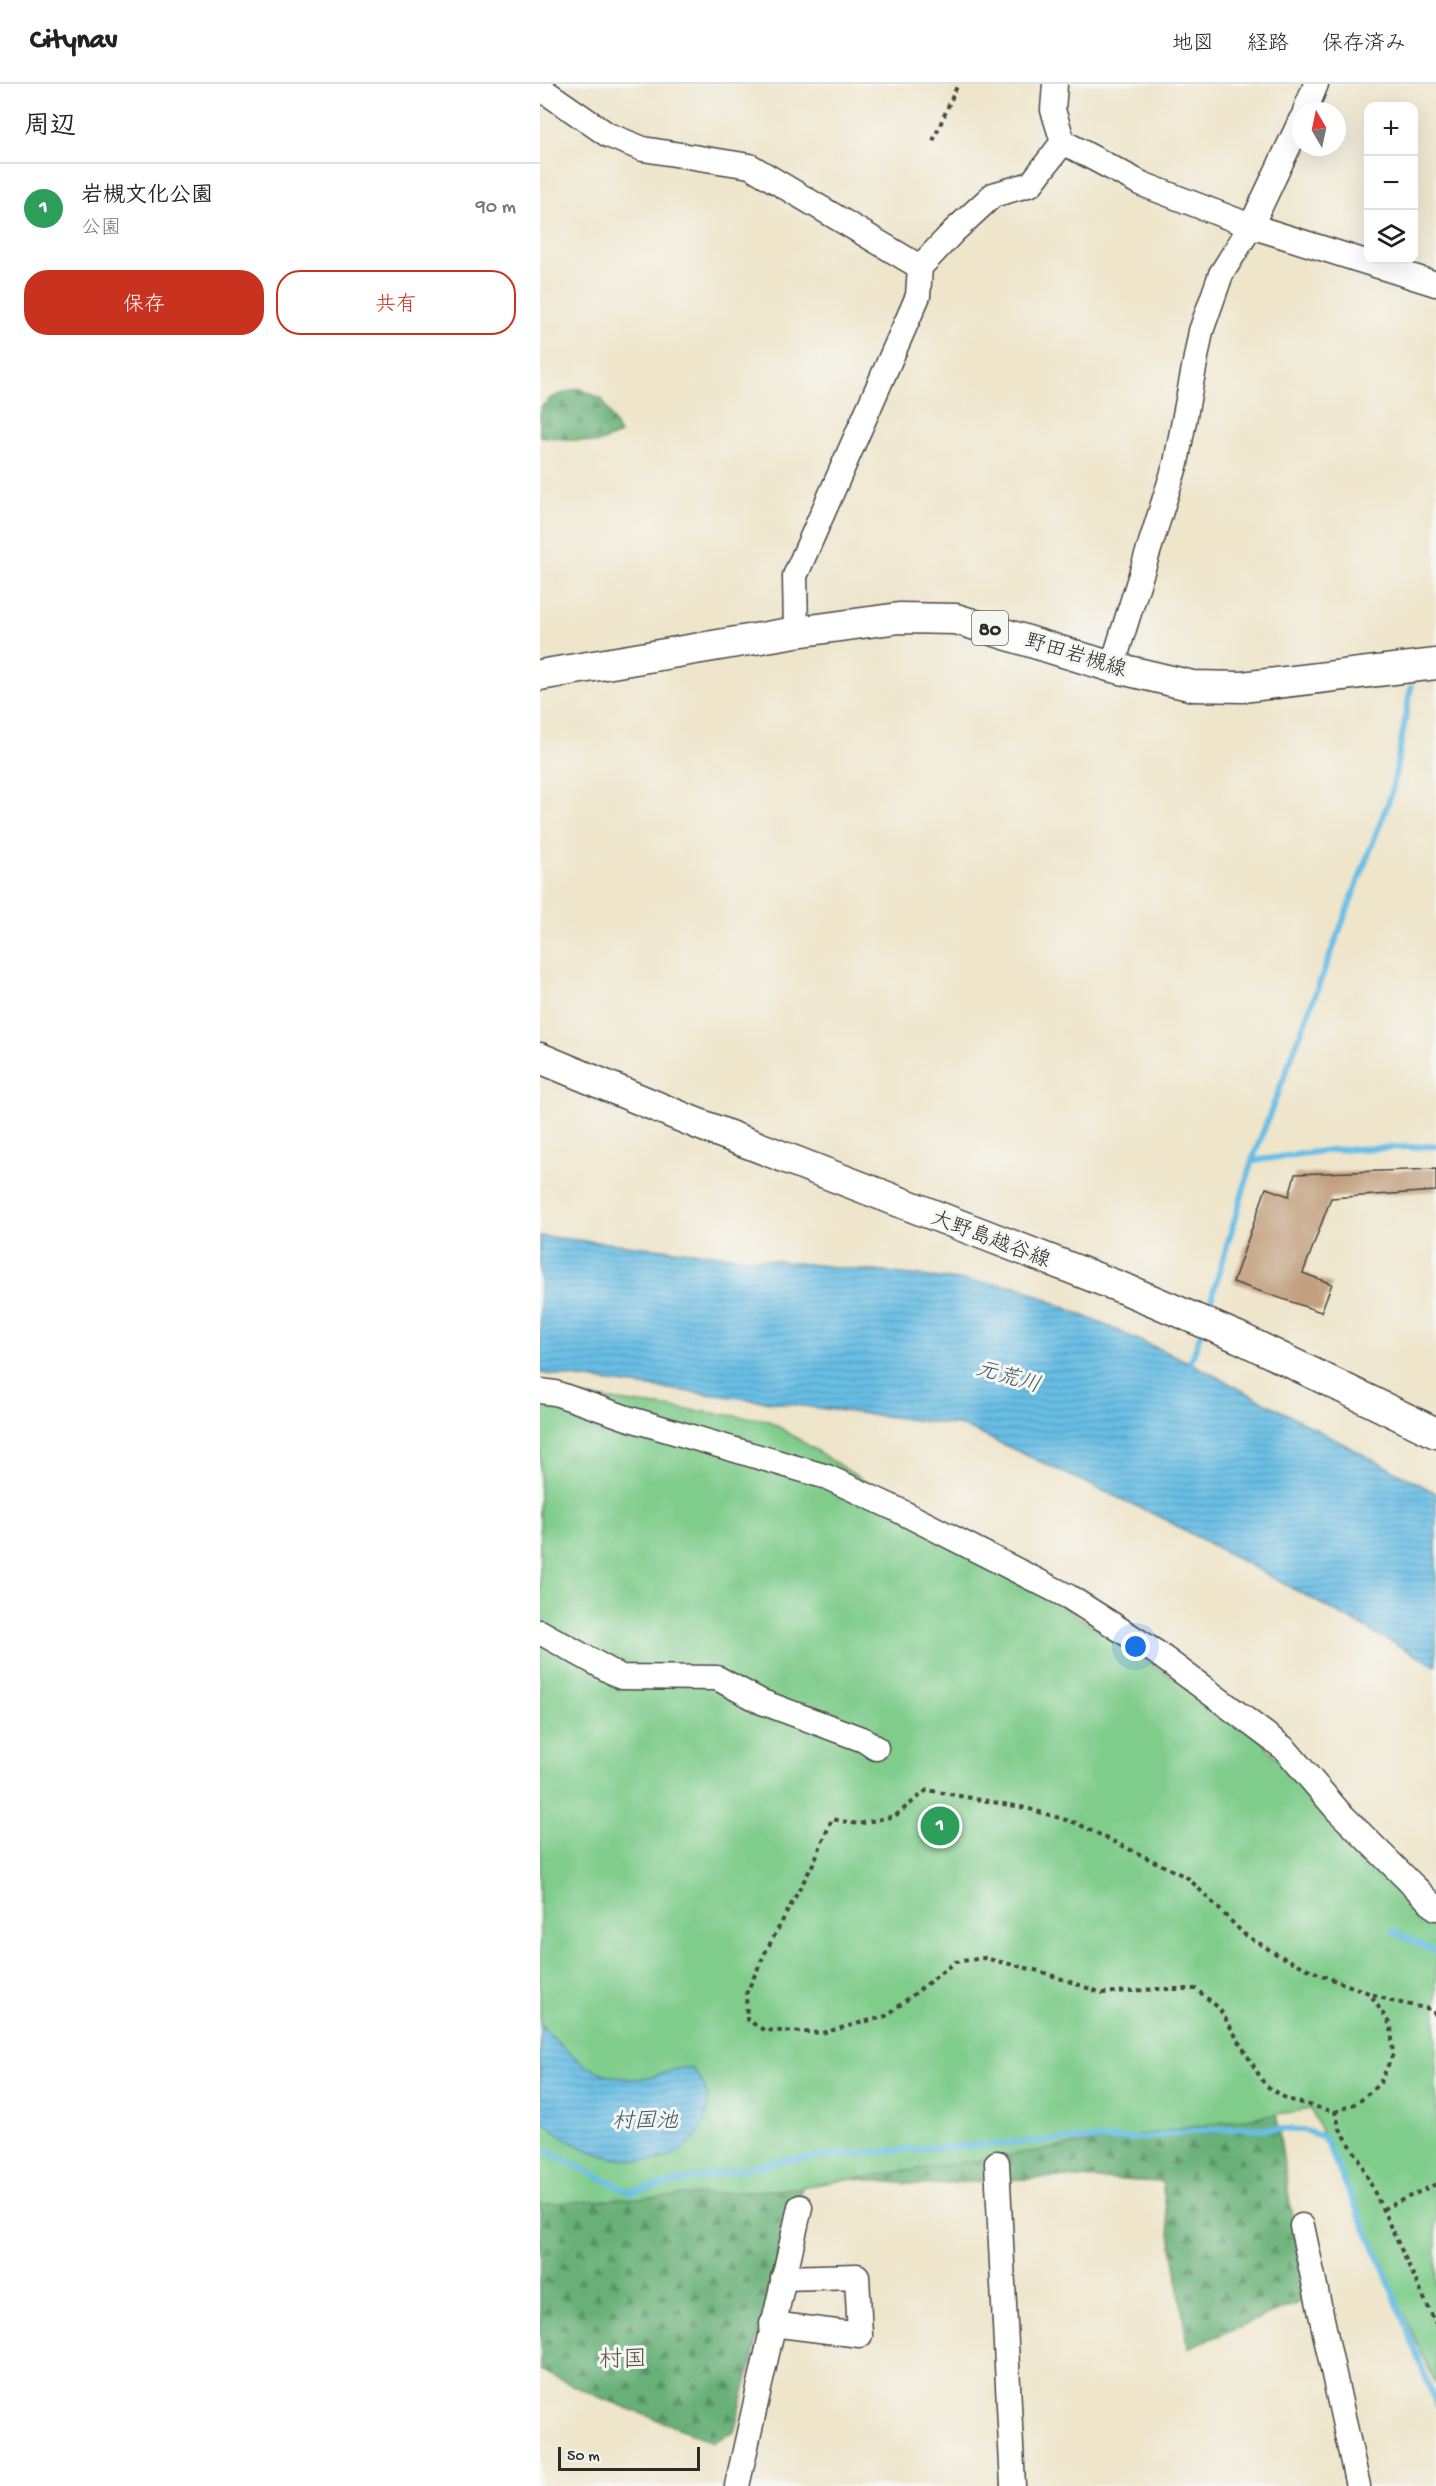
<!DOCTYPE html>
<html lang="ja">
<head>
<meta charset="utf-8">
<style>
  :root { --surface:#fff; --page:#f2f2f2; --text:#222; --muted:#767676; --line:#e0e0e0; --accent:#c8321e }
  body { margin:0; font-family:"Gochi Hand","Klee One",sans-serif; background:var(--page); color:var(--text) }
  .controls { position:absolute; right:18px; top:18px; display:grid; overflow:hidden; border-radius:12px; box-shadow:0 6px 24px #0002 }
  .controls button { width:54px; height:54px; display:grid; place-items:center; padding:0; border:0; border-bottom:2px solid var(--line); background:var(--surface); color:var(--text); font:30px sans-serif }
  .compass { position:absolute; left:752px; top:18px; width:54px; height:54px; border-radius:50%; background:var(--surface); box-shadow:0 6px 24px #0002; rotate:351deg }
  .scale { position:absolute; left:18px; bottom:15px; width:142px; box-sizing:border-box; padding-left:6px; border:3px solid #2b2b2b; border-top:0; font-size:16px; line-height:21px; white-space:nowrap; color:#2b2b2b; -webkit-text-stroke:4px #f6f6f2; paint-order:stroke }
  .you { position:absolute; left:596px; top:1563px; width:21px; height:21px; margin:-15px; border:4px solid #fff; border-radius:50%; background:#1a73e8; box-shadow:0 0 0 9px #1a73e833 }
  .badge { display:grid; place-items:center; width:39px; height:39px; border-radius:50%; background:var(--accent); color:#fff; font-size:20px; font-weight:700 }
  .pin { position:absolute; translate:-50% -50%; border:3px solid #fff; box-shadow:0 2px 6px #0006 }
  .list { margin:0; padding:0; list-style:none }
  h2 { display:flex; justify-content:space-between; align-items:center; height:78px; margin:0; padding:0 24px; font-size:26px }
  h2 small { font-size:20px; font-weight:400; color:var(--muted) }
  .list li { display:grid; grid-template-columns:39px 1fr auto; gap:18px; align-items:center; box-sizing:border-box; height:90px; padding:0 24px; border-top:2px solid var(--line) }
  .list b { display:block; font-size:22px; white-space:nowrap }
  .list p { margin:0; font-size:20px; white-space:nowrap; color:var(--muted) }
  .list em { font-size:20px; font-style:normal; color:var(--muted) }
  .actions { display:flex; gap:12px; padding:18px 24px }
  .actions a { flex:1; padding:14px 0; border:2px solid var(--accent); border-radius:24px; text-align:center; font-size:21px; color:var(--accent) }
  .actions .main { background:var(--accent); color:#fff }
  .icon { flex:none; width:33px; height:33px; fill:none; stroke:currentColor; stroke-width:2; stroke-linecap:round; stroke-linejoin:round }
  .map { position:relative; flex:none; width:896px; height:2402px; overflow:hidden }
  header { display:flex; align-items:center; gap:36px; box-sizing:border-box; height:84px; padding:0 30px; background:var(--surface); border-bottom:2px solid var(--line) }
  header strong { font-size:28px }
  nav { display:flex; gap:33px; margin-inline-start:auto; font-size:21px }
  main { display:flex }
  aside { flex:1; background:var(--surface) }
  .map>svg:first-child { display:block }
  .forest { fill:url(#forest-firs); stroke:#496e51; stroke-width:1.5 }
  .park { fill:#7fcc8b; stroke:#557c5b; stroke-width:1.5 }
  .water { fill:url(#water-rules); stroke:#4a7488; stroke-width:1.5 }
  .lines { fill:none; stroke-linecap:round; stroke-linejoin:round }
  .stream { stroke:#68bee5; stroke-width:6 }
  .building { fill:#c2a07f }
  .minor-casing { stroke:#484743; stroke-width:27 }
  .major-casing { stroke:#484743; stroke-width:33 }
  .path { stroke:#484743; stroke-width:4; stroke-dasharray:4.5 4.5; stroke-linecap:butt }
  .minor { stroke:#fff; stroke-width:24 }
  .major { stroke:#fff; stroke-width:30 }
  .labels { text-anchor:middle; stroke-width:6; stroke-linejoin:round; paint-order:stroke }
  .shield { fill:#f6f6f2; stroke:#686867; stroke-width:1.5 }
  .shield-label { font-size:20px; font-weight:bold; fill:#2b2b2b }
  .street-label { font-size:21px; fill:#2b2b2b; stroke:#f6f6f2 }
  .water-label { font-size:22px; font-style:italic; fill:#3d5763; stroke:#f6f6f2 }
  .quarter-label { font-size:24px; fill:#605448; stroke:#f6f6f2 }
</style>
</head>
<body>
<header>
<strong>Citynav</strong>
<nav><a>地図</a><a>経路</a><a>保存済み</a></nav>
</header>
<main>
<aside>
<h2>周辺<small></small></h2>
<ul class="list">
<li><span class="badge" style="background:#2e9e5b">1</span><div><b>岩槻文化公園</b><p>公園</p></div><em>90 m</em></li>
</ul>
<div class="actions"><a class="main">保存</a><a>共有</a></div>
</aside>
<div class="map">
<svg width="896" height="2402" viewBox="0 0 896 2402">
  <defs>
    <pattern id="forest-firs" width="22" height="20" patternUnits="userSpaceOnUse" patternTransform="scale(1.5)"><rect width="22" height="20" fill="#67b077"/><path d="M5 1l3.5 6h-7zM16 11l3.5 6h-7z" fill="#558f62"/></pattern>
    <pattern id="water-rules" width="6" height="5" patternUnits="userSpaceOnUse" patternTransform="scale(1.5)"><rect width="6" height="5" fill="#68bee5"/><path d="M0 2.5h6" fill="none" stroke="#569bba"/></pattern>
  </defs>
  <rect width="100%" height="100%" fill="#f6f6f2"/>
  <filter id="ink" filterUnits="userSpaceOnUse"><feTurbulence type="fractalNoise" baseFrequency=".0167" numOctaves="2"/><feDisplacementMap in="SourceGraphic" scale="12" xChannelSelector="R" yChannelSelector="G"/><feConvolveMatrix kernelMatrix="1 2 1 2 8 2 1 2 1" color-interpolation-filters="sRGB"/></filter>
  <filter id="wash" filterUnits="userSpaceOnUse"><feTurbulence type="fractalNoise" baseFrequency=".008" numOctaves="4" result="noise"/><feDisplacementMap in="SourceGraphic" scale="24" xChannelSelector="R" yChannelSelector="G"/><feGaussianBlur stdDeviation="1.35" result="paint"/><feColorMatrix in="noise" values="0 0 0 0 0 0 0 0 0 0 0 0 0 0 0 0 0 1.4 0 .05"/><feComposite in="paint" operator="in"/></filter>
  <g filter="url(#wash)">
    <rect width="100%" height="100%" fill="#eee5cb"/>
    <!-- forest -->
    <g class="forest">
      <path d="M 38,304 L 62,315 L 80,350 L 58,359 L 0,352 L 0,324 L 11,314 Z"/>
      <path d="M 721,1931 L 765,2216 L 648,2264 L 622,2098 L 517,2093 L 380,2101 L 266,2090 L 228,2214 L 194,2348 L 173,2358 L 52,2310 L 0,2286 L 0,2038 Z"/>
    </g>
    <!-- park -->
    <path class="park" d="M 0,1307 L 228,1336 L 703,1637 L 896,1846 L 896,2301 L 771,2025 L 247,2105 L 0,2120 Z"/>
    <!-- water -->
    <g class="water">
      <path d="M 0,1152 L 476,1202 L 651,1279 L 896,1409 L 896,1582 L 622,1434 L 423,1342 L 0,1289 Z"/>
      <path d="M 0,1940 C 29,1973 64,2003 111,1993 C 126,1990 136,1982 152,1984 C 166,2001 173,2016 164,2038 C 138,2104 37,2075 0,2034 Z"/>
    </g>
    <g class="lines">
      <!-- stream -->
      <g class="stream">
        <path d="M 712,1077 L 789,1066 L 896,1062"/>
        <path d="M 667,1229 L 712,1077 L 852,708 L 871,603"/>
        <path d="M 648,1286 L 661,1248"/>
        <path d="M 852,1847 L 896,1868"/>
        <path d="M 0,2063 L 89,2108 L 246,2076 L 348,2067 L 523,2056 L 605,2054 L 655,2047 L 707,2044 L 763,2046 L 784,2053 L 842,2181 L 896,2320"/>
      </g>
    </g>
    <g id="blocks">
      <!-- building -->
      <path class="building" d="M 896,1085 L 896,1107 L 791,1114 L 763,1189 L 792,1200 L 781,1228 L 693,1198 L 726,1104 L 749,1112 L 755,1090 Z"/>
    </g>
  </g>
  <g filter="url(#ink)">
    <use href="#blocks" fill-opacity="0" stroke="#484743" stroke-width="1.5"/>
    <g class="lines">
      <defs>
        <g id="minor">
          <path d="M 515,0 L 513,26 L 523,58 L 602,100 L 711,142 L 896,200"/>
          <path d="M 0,4 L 68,51 L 103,65 L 210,82 L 380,183"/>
          <path d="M 765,27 L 776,0"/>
          <path d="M 256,548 L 255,492 L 378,212 L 380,183 L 414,147 L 453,111 L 491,100 L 523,58"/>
          <path d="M 572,583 L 636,379 L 661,247 L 681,190 L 711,142 L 761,36"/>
          <path d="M 0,1307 L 15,1309 L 87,1334 L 287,1393 L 354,1424 L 529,1513 L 617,1569 L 745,1665 L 798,1727 L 896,1824"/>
          <path d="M 0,1548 L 81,1593 L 177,1594 L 222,1618 L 324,1656 L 336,1664"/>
          <path d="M 457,2079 L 473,2402"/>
          <path d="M 762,2142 L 818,2402"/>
          <path d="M 232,2240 L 320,2251 L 317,2192 L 243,2194"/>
          <path d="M 197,2402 L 260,2123"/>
        </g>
        <g id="major">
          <path d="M 0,591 L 256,548 L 359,534 L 416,535 L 572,583 L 653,602 L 702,603 L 896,580"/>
          <path d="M 0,974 L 156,1039 L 590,1207 L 700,1254 L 896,1349"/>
        </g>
      </defs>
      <!-- minor casing -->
      <use href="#minor" class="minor-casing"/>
      <!-- major casing -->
      <use href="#major" class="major-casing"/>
      <!-- path -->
      <g class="path">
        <path d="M 393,57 L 418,0"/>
        <path d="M 896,1931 L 890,1925 L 851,1917 L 783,1892 L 738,1871 L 704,1850 L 648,1794 L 536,1739 L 486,1724 L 387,1706 L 355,1732 L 318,1740 L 292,1735 L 273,1780 L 225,1869 L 206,1910 L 207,1936 L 224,1946 L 282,1949 L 346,1932 L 415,1878 L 444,1874 L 499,1887 L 562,1909 L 617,1905 L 656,1905 L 679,1924 L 725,2001 L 747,2015 L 795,2028 L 800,2045 L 819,2075 L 896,2240"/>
        <path d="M 795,2028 L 819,2018 L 840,1999 L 853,1970 L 851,1942 L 830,1910"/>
        <path d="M 843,2125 L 896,2100"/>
      </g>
      <!-- minor -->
      <use href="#minor" class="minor"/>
      <!-- major -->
      <use href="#major" class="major"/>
    </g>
  </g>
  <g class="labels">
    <!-- shield labels -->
    <rect class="shield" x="432" y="527" width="36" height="34" rx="4.5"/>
    <g class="shield-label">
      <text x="450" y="551">80</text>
    </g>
    <!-- street labels -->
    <g class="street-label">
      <text transform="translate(536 570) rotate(17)" y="7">野田岩槻線</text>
      <text transform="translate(451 1154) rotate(21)" y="7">大野島越谷線</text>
    </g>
    <!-- water labels -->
    <g class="water-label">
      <text transform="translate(469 1291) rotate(16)" y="8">元荒川</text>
      <text x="105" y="2043">村国池</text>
    </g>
    <!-- quarter labels -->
    <g class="quarter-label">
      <text x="83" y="2282">村国</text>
    </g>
  </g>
</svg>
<div class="controls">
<button>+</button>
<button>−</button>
<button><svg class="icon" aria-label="layers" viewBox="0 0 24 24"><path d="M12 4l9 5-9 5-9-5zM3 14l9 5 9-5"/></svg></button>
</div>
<svg class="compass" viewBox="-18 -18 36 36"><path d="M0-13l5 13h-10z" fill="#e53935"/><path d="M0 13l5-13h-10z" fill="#767676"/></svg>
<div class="scale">50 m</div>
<div class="you"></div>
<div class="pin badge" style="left:400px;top:1742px;background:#2e9e5b">1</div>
</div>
</main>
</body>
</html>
